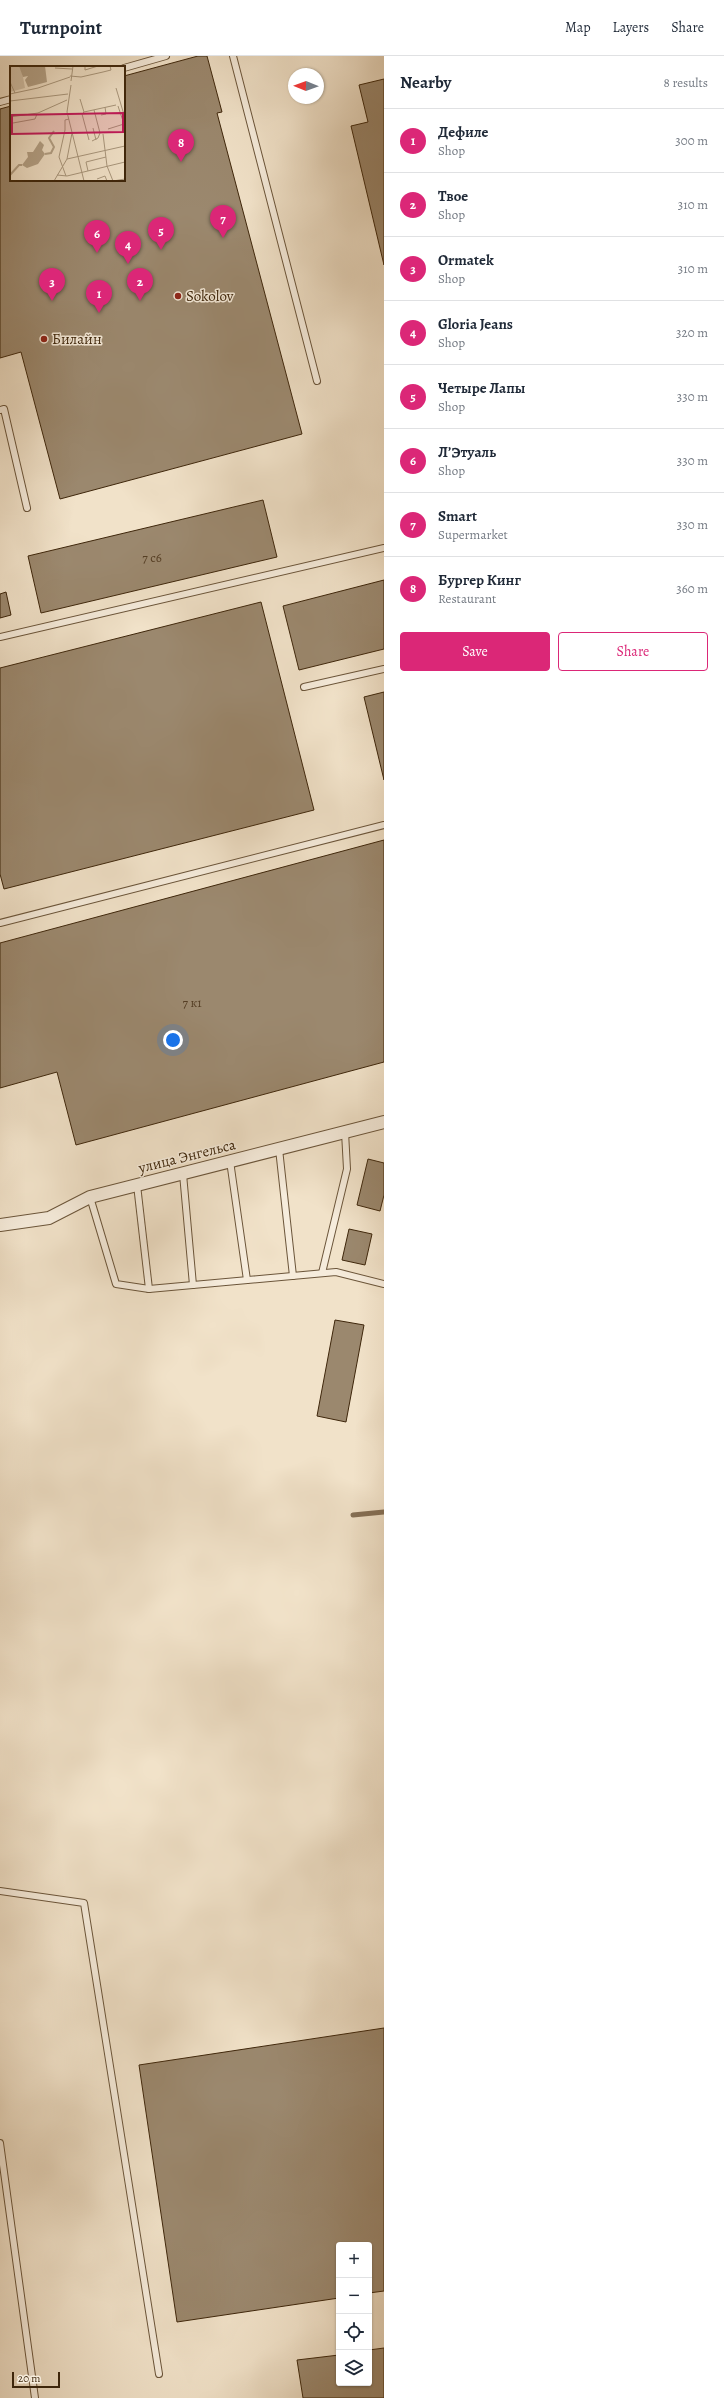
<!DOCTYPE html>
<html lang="en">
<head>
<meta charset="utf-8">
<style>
  :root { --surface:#fff; --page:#f2f2f3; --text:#1f2937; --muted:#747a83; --line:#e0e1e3; --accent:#db2777 }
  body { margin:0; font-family:Alegreya,serif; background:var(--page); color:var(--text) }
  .controls { position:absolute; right:12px; bottom:12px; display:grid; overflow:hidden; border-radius:4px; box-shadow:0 1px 3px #0004 }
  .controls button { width:36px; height:36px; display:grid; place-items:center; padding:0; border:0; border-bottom:1px solid var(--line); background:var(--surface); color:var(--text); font:20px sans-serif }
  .compass { position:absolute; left:288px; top:12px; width:36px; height:36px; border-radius:50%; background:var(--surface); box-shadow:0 1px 3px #0004; rotate:271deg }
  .scale { position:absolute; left:12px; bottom:10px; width:48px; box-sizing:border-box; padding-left:4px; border:2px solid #3e260b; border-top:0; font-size:11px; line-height:14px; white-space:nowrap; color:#3e260b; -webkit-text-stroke:3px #f6ecdc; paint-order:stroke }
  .you { position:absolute; left:173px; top:984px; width:14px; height:14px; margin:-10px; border:3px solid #fff; border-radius:50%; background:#1a73e8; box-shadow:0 0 0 6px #1a73e833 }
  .badge { display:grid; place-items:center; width:26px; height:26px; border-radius:50%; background:var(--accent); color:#fff; font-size:13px; font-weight:700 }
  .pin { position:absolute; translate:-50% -33px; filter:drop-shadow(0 1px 2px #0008) }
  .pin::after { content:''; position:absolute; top:21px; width:14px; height:12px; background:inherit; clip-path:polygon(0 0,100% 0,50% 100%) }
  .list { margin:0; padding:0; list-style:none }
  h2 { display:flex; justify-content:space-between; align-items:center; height:52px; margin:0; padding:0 16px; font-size:17px }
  h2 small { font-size:13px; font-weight:400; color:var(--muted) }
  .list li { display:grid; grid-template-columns:26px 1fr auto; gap:12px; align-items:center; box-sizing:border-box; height:64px; padding:0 16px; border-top:1px solid var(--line) }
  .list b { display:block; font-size:15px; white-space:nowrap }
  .list p { margin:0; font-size:13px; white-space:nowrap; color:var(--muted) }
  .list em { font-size:13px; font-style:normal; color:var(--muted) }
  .actions { display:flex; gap:8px; padding:12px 16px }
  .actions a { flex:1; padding:9px 0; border:1px solid var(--accent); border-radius:4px; text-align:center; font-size:14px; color:var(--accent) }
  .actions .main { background:var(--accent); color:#fff }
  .icon { flex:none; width:22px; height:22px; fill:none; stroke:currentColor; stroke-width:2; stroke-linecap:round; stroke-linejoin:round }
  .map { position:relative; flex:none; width:384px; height:2342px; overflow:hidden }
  header { display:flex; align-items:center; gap:24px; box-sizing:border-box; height:56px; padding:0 20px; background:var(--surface); border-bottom:1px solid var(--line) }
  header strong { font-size:19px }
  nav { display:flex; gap:22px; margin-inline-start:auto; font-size:14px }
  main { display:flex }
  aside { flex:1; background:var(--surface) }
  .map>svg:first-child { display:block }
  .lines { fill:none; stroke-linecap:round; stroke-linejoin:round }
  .stream { stroke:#857056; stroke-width:5 }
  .building { fill:#9b886e; stroke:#3e260b }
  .lane-casing { stroke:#6b553a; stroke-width:8 }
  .street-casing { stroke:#6b553a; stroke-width:14 }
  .lane { stroke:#f6ecdc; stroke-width:6 }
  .street { stroke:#f6ecdc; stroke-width:12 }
  .poi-dot { fill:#8f2418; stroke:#f6ecdc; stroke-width:1.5 }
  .labels { text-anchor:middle; stroke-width:3; stroke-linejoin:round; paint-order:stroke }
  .number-label { font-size:13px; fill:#553e24 }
  .poi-label { font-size:15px; fill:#3e260b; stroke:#f6ecdc; text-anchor:start }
  .street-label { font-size:15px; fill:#3e260b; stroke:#f6ecdc }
  .inset-river { fill:none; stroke:#b4a288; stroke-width:2 }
  .inset-road { fill:none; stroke:#a9977d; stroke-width:1 }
  .view { fill:#c2185b; fill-opacity:0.15; stroke:#c2185b; stroke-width:2 }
  .inset-edge { fill:none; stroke:#3e260b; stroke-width:2 }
</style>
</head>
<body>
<header>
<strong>Turnpoint</strong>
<nav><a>Map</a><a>Layers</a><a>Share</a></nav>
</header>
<main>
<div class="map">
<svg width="384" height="2342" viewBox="0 0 384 2342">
  <rect width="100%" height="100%" fill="#f1e2c9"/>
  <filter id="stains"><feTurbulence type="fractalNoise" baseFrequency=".005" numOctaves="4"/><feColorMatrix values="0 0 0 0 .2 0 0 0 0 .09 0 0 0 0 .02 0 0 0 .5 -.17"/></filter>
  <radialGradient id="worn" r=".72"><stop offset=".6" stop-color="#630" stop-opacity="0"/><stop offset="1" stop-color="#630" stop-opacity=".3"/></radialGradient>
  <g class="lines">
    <!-- stream -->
    <path class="stream" d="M 353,1459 L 384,1456"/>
  </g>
  <!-- building -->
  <g class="building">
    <path d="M 198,0 L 207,0 L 222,56 L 217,57 L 302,378 L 60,443 L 21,296 L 0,302 L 0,53 L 11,50 L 11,124 L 124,124 L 124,20 Z"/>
    <path d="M 384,23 L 384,209 L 351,70 L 368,66 L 359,29 Z"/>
    <path d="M 263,444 L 277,501 L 41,557 L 28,500 Z"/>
    <path d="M 384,524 L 384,593 L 299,614 L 283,550 Z"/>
    <path d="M 6,536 L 11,559 L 0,562 L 0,538 Z"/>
    <path d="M 261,546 L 314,754 L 4,833 L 0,818 L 0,612 Z"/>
    <path d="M 384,636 L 384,724 L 364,641 Z"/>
    <path d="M 384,784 L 384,1006 L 76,1089 L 57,1016 L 0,1032 L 0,887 Z"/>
    <path d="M 368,1103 L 384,1107 L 384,1139 L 380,1155 L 357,1149 Z"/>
    <path d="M 349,1173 L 372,1178 L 365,1209 L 342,1204 Z"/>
    <path d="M 335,1264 L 364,1269 L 346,1366 L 317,1360 Z"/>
    <path d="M 384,1972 L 384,2235 L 369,2237 L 369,2189 L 339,2189 L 339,2242 L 177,2266 L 139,2009 Z"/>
    <path d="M 384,2292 L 384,2342 L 303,2342 L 297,2304 L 339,2299 L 339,2327 L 369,2327 L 369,2294 Z"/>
  </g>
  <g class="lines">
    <defs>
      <g id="lane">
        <path d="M 233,0 L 317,325"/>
        <path d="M 124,12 L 166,0"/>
        <path d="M 0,46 L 11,43"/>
        <path d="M 0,354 L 4,353 L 27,452"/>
        <path d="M 0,581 L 384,492"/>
        <path d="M 304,631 L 384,613"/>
        <path d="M 0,867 L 384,769"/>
        <path d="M 279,1093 L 293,1220"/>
        <path d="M 230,1105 L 247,1224"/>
        <path d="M 183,1118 L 193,1229"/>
        <path d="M 137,1129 L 149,1233"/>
        <path d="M 90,1141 L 116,1228 L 149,1233 L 336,1216 L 384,1228"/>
        <path d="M 322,1217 L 347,1113 L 345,1076"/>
        <path d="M 0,1835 L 84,1847 L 159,2318"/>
        <path d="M 0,2087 L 35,2342"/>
      </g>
      <path id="street" d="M 0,1169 L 49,1162 L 90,1141 L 384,1066"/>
    </defs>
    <!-- lane casing -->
    <use href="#lane" class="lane-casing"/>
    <!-- street casing -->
    <use href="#street" class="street-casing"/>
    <!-- lane -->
    <use href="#lane" class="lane"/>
    <!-- street -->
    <use href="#street" class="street"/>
  </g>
  <!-- markers -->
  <g class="poi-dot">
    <circle cx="178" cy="240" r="4"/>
    <circle cx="44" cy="283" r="4"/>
  </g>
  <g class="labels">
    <!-- number labels -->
    <g class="number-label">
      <text x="152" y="506">7 с6</text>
      <text x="192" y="951">7 к1</text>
    </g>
    <!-- poi labels -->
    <g class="poi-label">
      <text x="186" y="245">Sokolov</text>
      <text x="52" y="288">Билайн</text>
    </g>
    <!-- street labels -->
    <g class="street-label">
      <text transform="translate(187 1100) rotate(-14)" y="5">улица Энгельса</text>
    </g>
  </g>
  <!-- overview -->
  <g transform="translate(10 10)">
    <rect width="115" height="115" fill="#f1e2c9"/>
    <path d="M 0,0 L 11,0 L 15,22 L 0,26 Z" fill="#d3c2a9"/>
    <path d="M 9,0 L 35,0 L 37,16 L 18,21 L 15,14 L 18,10 L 13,11 ZM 30,75 L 34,79 L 32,84 L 35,88 L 28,98 L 17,102 L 12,99 L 18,91 L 17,86 L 23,86 Z" fill="#b4a288"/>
    <path class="inset-river" d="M 35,88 L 41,87 L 44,81 L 39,72 L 44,65M 0,109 L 9,99 L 12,99"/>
    <path class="inset-road" d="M 75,0 L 75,4 L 88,0M 45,2 L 62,3M 60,10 L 71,11 L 93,6 L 101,4 L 100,0M 61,15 L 63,0M 0,16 L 5,27M 61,19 L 57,46 L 74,115M 106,22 L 115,52M 0,28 L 28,22 L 60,11M 70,33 L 74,46 L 106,39M 0,35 L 58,28M 74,46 L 72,48 L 79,74M 91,49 L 96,48 L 95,41M 0,51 L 28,47 L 57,34M 3,57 L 25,53 L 27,48M 83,62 L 86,74M 98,63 L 114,58 L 108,40M 93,68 L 97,100 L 103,115M 82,75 L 88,72 L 90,67 L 84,44M 57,93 L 62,67M 78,105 L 76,96 L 96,91M 47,109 L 57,110 L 115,96M 56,110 L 49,91 L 55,64 L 55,54 L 59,53M 87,113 L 95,110 L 97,115M 44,115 L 57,93 L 115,80M 103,115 L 115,113"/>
    <path class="view" d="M 113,47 L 113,66 L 2,68 L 2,49 Z"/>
    <rect width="115" height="115" class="inset-edge"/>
  </g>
  <rect width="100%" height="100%" filter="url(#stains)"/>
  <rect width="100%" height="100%" fill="url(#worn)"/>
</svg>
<div class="controls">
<button>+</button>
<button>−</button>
<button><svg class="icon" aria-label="locate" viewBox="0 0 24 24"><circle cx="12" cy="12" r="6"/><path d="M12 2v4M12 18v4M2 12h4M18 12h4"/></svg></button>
<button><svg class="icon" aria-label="layers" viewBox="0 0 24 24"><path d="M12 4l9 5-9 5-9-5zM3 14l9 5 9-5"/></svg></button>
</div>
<svg class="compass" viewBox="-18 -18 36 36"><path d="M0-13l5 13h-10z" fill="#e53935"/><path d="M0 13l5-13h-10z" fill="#747a83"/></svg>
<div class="scale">20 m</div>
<div class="you"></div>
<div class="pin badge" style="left:99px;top:257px">1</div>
<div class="pin badge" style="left:140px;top:245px">2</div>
<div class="pin badge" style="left:52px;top:245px">3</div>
<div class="pin badge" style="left:128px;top:208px">4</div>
<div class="pin badge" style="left:161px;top:194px">5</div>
<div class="pin badge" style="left:97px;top:197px">6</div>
<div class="pin badge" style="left:223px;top:182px">7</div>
<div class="pin badge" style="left:181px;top:106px">8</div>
</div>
<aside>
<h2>Nearby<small>8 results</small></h2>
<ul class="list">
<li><span class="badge">1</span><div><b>Дефиле</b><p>Shop</p></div><em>300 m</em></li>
<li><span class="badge">2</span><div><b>Твое</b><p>Shop</p></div><em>310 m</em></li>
<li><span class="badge">3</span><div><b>Ormatek</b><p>Shop</p></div><em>310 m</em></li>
<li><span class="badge">4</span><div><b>Gloria Jeans</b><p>Shop</p></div><em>320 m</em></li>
<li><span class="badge">5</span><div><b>Четыре Лапы</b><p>Shop</p></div><em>330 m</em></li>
<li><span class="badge">6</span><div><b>Л’Этуаль</b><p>Shop</p></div><em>330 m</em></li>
<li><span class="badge">7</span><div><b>Smart</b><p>Supermarket</p></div><em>330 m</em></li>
<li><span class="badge">8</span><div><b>Бургер Кинг</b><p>Restaurant</p></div><em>360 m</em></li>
</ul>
<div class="actions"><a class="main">Save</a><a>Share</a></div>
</aside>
</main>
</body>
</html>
